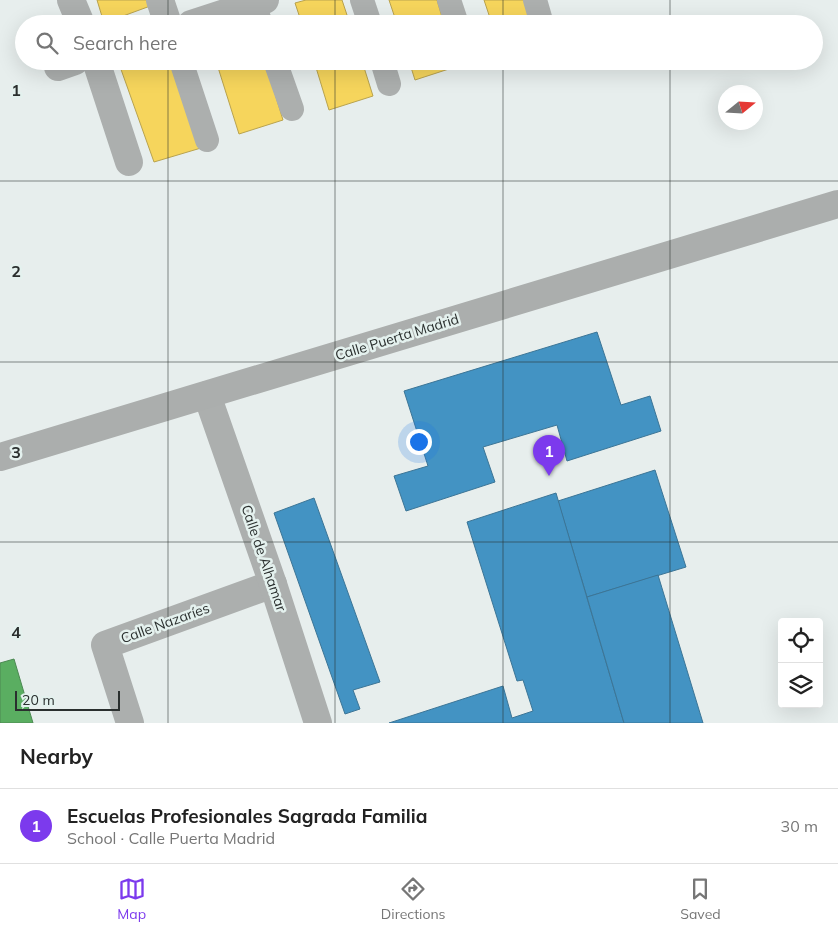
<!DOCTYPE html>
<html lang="en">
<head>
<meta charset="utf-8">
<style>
  :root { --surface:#fff; --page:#f2f2f2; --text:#222; --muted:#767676; --line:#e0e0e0; --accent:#7c3aed }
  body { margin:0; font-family:Mulish,sans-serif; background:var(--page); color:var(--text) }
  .controls { position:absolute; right:15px; bottom:15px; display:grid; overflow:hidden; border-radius:5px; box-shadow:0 5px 20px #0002 }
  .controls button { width:45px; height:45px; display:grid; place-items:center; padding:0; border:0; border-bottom:1px solid var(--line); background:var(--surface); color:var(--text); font:25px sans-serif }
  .compass { position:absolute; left:718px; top:85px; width:45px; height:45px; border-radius:50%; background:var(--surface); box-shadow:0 5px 20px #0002; rotate:72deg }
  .scale { position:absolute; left:15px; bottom:12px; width:105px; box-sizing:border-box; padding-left:5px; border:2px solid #2a2f2e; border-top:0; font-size:14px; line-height:18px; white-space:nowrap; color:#2a2f2e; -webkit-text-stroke:4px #e4f1ee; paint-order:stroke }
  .you { position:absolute; left:418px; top:441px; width:18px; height:18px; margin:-12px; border:4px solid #fff; border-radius:50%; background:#1a73e8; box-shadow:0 0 0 8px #1a73e833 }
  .badge { display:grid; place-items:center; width:32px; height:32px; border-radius:50%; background:var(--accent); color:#fff; font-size:16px; font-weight:700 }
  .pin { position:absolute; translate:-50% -41px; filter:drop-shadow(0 1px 2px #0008) }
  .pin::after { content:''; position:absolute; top:26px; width:18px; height:15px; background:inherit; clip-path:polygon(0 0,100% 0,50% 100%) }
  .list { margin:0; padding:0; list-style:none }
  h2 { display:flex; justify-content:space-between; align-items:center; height:65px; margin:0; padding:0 20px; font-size:21px }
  h2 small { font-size:16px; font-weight:400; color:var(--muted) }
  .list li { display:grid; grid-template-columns:32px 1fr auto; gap:15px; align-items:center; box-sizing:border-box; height:75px; padding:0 20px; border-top:1px solid var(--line) }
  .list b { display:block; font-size:19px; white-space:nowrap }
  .list p { margin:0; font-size:16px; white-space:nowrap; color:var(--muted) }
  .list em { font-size:16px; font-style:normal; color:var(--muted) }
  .icon { flex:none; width:28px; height:28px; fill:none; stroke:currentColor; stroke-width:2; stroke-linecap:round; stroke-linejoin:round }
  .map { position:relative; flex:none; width:838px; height:723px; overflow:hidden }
  .search { position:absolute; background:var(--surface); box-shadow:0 5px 20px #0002; left:15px; right:15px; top:15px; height:55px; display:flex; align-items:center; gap:12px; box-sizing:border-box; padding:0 18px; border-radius:28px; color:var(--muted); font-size:19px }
  .sheet { height:140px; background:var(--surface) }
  nav { display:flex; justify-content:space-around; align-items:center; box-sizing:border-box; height:70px; border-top:1px solid var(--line); background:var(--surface); font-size:14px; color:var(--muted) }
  nav a { display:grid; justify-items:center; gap:2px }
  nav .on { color:var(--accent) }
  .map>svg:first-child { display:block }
  .homes { fill:#f6d55c; stroke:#b9a34e }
  .schools { fill:#4393c3; stroke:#3c7596 }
  .public { fill:#5aae61; stroke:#4c8852 }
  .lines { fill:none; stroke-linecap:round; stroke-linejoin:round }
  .pedestrian { stroke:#acafae; stroke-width:24 }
  .minor { stroke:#acafae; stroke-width:28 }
  .tertiary { stroke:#acafae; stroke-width:28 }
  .secondary { stroke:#abaead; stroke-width:28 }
  .grid { fill:none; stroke:#2a2f2e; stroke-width:1; stroke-opacity:0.55 }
  .labels { text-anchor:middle; stroke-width:5; stroke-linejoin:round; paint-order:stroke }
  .street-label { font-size:14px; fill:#2a2f2e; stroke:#e4f1ee }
  .grid-label { font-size:16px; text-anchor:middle; font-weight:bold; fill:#2a2f2e; stroke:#e4f1ee; stroke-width:5; stroke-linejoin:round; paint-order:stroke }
</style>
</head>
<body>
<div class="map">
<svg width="838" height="723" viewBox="0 0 838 723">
  <rect width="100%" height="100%" fill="#e7eeed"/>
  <!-- homes -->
  <g class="homes">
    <path d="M 97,0 L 152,0 L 153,5 L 104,23 Z"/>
    <path d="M 306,0 L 342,0 L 350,24 L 302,24 L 295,3 Z"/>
    <path d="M 389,0 L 437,0 L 444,24 L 397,24 Z"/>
    <path d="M 484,0 L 530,0 L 538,24 L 492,24 Z"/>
    <path d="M 118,61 L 172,61 L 201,148 L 154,162 Z"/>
    <path d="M 216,61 L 265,61 L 283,120 L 239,134 Z"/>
    <path d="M 314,61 L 362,61 L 373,96 L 329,110 Z"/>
    <path d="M 409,61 L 456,61 L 458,66 L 415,80 Z"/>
  </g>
  <!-- schools -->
  <g class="schools">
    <path d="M 597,332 L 621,405 L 650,396 L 661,431 L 567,461 L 557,425 L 483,447 L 495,482 L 406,511 L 394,476 L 428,466 L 404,391 Z"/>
    <path d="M 655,470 L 686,567 L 587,597 L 558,501 Z"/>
    <path d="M 556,493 L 624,723 L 389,723 L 503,686 L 512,718 L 533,711 L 523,680 L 517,681 L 467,522 Z"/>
    <path d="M 314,498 L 380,682 L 353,690 L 360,709 L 345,714 L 274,513 Z"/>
    <path d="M 658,575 L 703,723 L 624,723 L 587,597 Z"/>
  </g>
  <!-- public -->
  <path class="public" d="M 14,659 L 33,723 L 0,723 L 0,663 Z"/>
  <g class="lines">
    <!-- pedestrian -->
    <g class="pedestrian">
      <path d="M 362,0 L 370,24"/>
      <path d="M 449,0 L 457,24"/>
      <path d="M 535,0 L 542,24"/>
      <path d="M 254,4 L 261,24"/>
      <path d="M 181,61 L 207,140"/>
      <path d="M 275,61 L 292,109"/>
      <path d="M 382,61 L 389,84"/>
    </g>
    <!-- minor -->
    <g class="minor">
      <path d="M 71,0 L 81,24"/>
      <path d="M 160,0 L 168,24"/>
      <path d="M 191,24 L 265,0"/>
      <path d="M 96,61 L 129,162"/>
      <path d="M 58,67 L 75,61"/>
      <path d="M 130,723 L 105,645 L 273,584"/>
    </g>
    <!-- tertiary -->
    <path class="tertiary" d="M 207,395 L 273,584 L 318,723"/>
    <!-- secondary -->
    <path class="secondary" d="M 0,457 L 838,204"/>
  </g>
  <!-- grid -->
  <path class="grid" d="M 168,0 L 168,24M 335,0 L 335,24M 503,0 L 503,24M 670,0 L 670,24M 168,61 L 168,723M 335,61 L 335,723M 503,61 L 503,723M 670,61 L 670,723M 0,181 L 838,181M 0,362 L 838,362M 0,542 L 838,542"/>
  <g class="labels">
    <!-- street labels -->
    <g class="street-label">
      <text transform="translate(397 337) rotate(-17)" y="5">Calle Puerta Madrid</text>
      <text transform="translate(264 558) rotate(71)" y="5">Calle de Alhamar</text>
      <text transform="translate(165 623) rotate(-20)" y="5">Calle Nazaríes</text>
    </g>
  </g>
  <g class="grid-label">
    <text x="16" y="96">1</text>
    <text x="16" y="277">2</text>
    <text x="16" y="458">3</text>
    <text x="16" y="638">4</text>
  </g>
</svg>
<div class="controls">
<button><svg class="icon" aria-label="locate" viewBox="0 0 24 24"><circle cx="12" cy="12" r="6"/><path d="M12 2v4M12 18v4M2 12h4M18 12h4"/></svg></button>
<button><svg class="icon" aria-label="layers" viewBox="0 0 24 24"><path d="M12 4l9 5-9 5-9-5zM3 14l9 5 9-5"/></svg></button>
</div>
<svg class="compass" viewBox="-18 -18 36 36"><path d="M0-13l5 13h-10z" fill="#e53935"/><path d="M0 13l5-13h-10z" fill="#767676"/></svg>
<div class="scale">20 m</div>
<div class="you"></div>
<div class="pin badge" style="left:549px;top:476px">1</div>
<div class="search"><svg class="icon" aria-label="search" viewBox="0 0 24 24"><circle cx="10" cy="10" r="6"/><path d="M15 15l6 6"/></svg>Search here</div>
</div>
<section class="sheet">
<h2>Nearby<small></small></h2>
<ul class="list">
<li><span class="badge">1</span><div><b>Escuelas Profesionales Sagrada Familia</b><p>School · Calle Puerta Madrid</p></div><em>30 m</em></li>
</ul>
</section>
<nav>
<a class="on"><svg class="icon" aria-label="map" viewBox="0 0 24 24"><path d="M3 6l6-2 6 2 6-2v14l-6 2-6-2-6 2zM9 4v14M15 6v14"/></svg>Map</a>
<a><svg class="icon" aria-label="directions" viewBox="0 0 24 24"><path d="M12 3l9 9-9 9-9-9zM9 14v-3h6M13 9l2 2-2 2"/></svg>Directions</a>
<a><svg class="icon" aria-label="saved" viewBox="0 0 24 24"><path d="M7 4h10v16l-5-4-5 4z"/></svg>Saved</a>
</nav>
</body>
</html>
